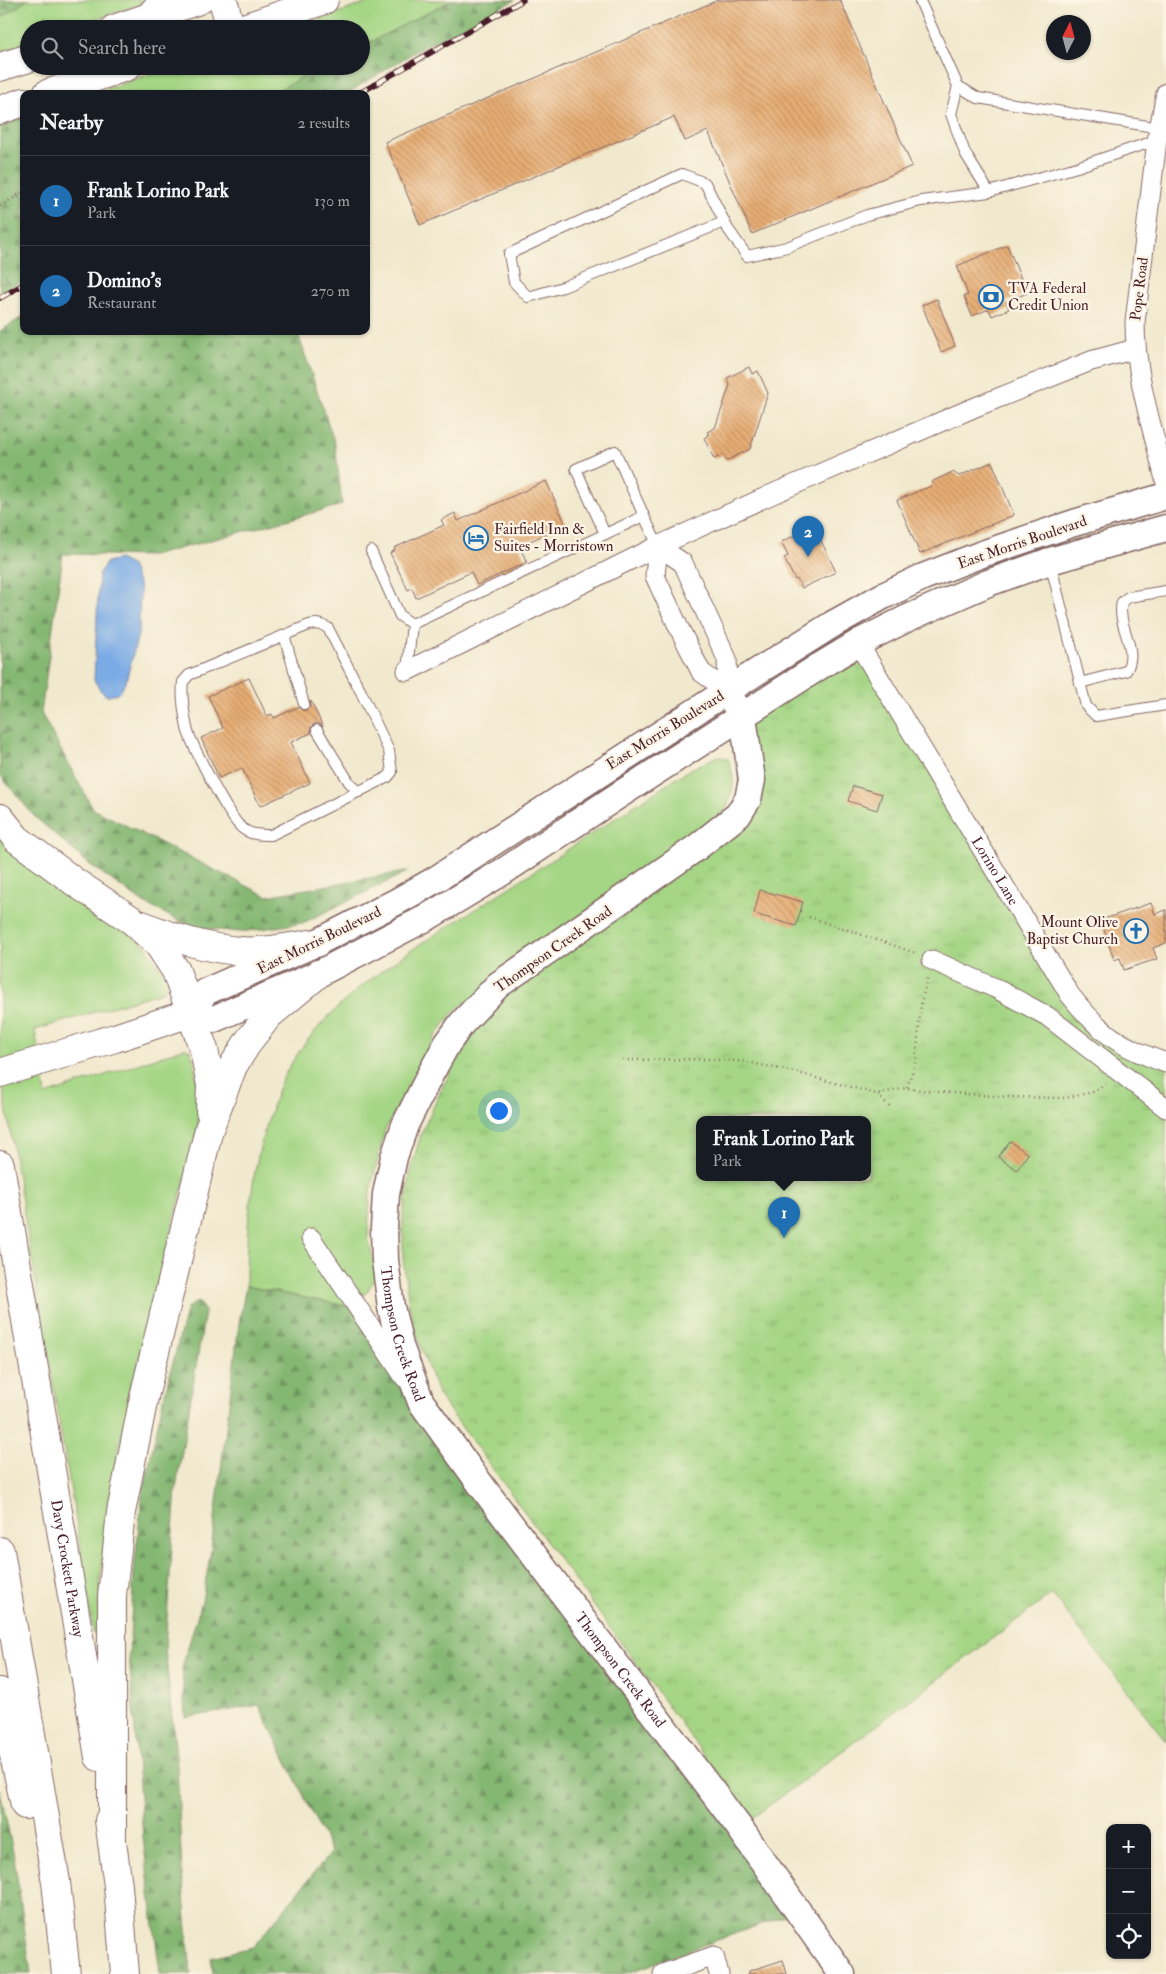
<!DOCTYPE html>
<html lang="en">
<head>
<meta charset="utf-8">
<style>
  :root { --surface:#171b24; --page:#20242c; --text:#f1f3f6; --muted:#9ea1a6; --line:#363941; --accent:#1f6fb2 }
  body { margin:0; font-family:"IM FELL Double Pica",serif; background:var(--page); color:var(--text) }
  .controls { position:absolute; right:15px; bottom:15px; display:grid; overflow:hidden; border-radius:10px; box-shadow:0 1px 4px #0004 }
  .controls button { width:45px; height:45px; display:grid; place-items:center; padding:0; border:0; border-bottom:1px solid var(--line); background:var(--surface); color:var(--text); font:25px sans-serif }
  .compass { position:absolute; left:1046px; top:15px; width:45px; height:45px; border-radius:50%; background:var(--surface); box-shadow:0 1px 4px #0004; rotate:6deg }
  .you { position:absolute; left:498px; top:1110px; width:18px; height:18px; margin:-12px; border:4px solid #fff; border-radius:50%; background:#1a73e8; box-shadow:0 0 0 8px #1a73e833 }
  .badge { display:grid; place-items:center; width:32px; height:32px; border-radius:50%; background:var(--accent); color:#fff; font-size:16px; font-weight:700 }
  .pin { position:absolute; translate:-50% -41px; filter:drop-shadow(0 1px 2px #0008) }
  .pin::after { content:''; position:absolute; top:26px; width:18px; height:15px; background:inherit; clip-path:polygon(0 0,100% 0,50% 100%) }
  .popup { position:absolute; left:696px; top:1116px; width:175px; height:65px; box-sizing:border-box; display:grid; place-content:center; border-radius:10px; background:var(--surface); filter:drop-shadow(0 1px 4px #0005); font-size:16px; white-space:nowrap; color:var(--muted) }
  .popup b { font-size:19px; color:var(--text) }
  .popup::after { content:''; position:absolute; left:50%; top:100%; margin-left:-10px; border:10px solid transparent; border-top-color:var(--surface) }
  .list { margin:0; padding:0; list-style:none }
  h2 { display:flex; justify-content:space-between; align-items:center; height:65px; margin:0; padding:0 20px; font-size:21px }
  h2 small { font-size:16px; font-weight:400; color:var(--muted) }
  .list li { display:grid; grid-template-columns:32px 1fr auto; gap:15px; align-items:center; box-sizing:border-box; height:90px; padding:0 20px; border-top:1px solid var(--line) }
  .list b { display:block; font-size:19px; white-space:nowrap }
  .list p { margin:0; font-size:16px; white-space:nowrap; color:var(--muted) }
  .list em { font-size:16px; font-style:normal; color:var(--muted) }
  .icon { flex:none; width:28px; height:28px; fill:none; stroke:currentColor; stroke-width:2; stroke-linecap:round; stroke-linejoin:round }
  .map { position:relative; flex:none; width:1166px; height:1974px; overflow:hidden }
  .search { position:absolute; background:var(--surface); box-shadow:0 1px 4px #0004; left:20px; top:20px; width:350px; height:55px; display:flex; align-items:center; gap:12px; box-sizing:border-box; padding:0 18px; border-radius:28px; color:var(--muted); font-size:19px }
  .panel { position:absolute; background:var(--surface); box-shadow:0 1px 4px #0004; left:20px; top:90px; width:350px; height:245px; border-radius:10px }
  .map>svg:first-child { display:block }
  .grass { fill:#a5d685; stroke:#787a58 }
  .forest { fill:url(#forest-firs); stroke:#676b4e }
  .park { fill:url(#park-tufts); stroke:#787a58; fill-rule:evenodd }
  .water { fill:#7aabe5; stroke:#626588 }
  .building { fill:url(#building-back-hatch) }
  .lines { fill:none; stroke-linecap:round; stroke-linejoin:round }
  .lane-casing { stroke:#846664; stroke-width:12 }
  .street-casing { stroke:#846664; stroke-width:21 }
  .secondary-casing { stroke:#846664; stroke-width:29 }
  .primary-casing { stroke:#846664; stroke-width:30 }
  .highway-casing { stroke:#846664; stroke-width:30 }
  .path { stroke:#846664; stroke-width:2.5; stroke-dasharray:1 4; stroke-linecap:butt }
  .lane { stroke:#fff; stroke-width:10 }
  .street { stroke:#fff; stroke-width:19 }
  .secondary { stroke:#fff; stroke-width:26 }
  .primary { stroke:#fff; stroke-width:28 }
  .highway { stroke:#fff; stroke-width:28 }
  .rail-casing { stroke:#4a1f2b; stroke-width:5.5 }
  .rail { stroke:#fcf5e5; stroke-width:4; stroke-dasharray:11; stroke-linecap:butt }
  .labels { text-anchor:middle; stroke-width:4.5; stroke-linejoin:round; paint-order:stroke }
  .poi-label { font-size:15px; fill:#4a1f2b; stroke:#fcf5e5; text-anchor:start }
  .street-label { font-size:15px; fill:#4a1f2b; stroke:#fcf5e5 }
</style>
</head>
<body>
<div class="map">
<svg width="1166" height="1974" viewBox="0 0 1166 1974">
  <defs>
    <pattern id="forest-firs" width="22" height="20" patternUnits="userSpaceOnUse" patternTransform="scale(1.25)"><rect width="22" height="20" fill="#84b772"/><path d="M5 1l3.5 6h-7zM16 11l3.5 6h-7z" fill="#6e945e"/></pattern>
    <pattern id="park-tufts" width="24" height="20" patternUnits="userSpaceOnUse" patternTransform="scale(1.25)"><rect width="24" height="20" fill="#a5d685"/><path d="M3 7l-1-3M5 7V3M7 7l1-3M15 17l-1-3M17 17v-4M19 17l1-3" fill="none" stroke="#90b773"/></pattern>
    <pattern id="building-back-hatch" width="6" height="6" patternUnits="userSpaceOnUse" patternTransform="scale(1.25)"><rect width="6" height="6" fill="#e7ae75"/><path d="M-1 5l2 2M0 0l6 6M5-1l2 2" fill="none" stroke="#bd8d60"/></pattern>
  </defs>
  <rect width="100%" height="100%" fill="#fcf5e5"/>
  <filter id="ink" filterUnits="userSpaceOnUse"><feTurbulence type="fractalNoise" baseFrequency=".02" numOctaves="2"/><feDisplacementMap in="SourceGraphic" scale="10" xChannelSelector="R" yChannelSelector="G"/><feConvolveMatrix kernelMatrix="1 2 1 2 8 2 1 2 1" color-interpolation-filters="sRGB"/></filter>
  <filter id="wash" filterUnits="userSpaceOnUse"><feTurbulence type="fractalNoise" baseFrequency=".0096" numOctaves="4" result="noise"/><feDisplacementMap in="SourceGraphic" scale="20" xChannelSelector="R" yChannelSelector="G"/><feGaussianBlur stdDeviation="1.12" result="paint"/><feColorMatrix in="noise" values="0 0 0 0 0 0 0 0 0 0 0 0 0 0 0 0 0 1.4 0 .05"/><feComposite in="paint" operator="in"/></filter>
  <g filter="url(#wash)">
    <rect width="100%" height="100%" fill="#f1e9ce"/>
    <!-- grass -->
    <g class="grass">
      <path d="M 27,0 L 147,0 L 144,3 L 66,29 L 29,29 L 29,42 L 0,52 L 0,19 Z"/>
      <path d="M 376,0 L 452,0 L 361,47 L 361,29 L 289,29 Z"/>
      <path d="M 174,66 L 323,66 L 271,94 L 94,93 Z"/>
      <path d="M 718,756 L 728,759 C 736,781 734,790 725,811 L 536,952 L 454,1011 L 436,1035 L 385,1130 L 370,1191 L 368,1238 L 377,1274 L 367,1292 L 351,1307 L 246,1286 C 246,1227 251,1167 271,1111 C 274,1101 277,1091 281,1082 C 324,995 421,945 499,894 C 563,853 626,811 689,770 Z"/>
      <path d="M 0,834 L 145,945 L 168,980 L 165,991 L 35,1030 L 46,1095 L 185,1048 L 190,1050 L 194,1061 L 200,1104 L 196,1137 L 150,1311 L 113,1474 L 100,1582 L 101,1636 L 97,1637 L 94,1634 L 92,1625 L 83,1562 L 0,1071 Z"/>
    </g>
    <!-- forest -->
    <g class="forest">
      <path d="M 0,0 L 27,0 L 0,19 Z"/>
      <path d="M 452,0 L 515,0 L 413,53 L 346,94 L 271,94 L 323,66 L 361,66 L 361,47 Z"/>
      <path d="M 24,117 L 24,280 L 0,293 L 0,125 Z"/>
      <path d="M 24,316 L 24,331 L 297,331 L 335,444 L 342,505 L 152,556 L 63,554 L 41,713 L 93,809 L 267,896 L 409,871 L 303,923 L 240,932 L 191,927 L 144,903 L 89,864 L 34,816 L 0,775 L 0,331 Z"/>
      <path d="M 246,1286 L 357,1308 L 797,1911 L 625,1974 L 213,1974 L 211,1957 L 253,1947 L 331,1852 L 259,1705 L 185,1718 L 182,1667 L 202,1601 L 211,1550 L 239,1323 Z"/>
      <path d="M 199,1301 L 205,1312 L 176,1488 L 165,1648 L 177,1766 L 182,1874 L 191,1974 L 160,1974 L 143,1837 L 129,1655 L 134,1572 L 142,1496 L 163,1401 L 187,1308 Z"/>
      <path d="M 0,1790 L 14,1857 L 31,1974 L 0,1974 Z"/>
    </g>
    <!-- park -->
    <path class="park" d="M 858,643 L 1087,1017 L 1166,1063 L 1166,1741 L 1052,1594 L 751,1819 L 439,1396 L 420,1346 L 409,1305 L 403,1259 L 403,1216 L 411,1169 L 421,1134 L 443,1086 L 498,985 L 738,815 L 743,717 ZM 700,1119 L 868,1119 L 868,1177 L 700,1177 Z"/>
    <!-- water -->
    <path class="water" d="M 119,559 L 131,565 L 140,588 L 139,631 L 126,681 L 119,693 L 107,696 L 100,690 L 94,680 L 99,573 L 107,562 Z"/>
    <g id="blocks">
      <!-- building -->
      <g class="building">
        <path d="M 718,0 L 840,0 L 912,166 L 752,234 L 708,131 L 685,141 L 674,117 L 420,225 L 385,142 Z"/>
        <path d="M 1007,245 L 1027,293 L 1006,302 L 1009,309 L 992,316 L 989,309 L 972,316 L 964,296 L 968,295 L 957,266 Z"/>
        <path d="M 937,299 L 955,346 L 941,352 L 922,305 Z"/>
        <path d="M 749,367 L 752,374 L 758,371 L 768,393 L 750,449 L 726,461 L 723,455 L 714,459 L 704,438 L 709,435 L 707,432 L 715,428 L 730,385 L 727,378 Z"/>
        <path d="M 992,462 L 1014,515 L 920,554 L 897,500 L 931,486 L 933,481 L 953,472 L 959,476 Z"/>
        <path d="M 546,481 L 566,525 L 519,546 L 527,562 L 477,585 L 471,572 L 416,598 L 412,588 L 408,590 L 390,553 L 395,550 L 394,548 L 444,525 L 441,520 L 455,513 L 458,521 Z"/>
        <path d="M 814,526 L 836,572 L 802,588 L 797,579 L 795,580 L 784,558 L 788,556 L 781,542 Z"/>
        <path d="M 249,678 L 267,716 L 272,714 L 274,718 L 298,707 L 302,710 L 306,710 L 310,706 L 311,701 L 323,727 L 320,724 L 314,724 L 311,727 L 311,733 L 291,742 L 310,783 L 260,806 L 242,768 L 219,778 L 201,738 L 223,728 L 208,696 Z"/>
        <path d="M 853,786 L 882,794 L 877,810 L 848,801 Z"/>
        <path d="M 760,890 L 803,902 L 796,926 L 754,914 Z"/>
        <path d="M 1151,903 L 1155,914 L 1166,910 L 1166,943 L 1153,948 L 1157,959 L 1124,970 L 1120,958 L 1114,960 L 1101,920 Z"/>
        <path d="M 1010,1141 L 1028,1154 L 1017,1170 L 998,1157 Z"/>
        <path d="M 783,1960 L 787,1974 L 749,1974 L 749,1971 Z"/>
      </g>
    </g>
  </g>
  <g filter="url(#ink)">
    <use href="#blocks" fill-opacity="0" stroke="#846664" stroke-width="1"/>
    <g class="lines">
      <defs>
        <g id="lane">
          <path d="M 920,1 L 958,86 L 978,98 L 1160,128 L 1163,127"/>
          <path d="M 958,86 L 951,114 L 965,153 L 989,192"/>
          <path d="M 724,222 L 563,287 L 528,297 L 514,282 L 509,254 L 682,174 L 705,183 L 728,229 L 747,256 L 787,247 L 867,215 L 921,201 L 989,192 L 1077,167 L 1157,140"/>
          <path d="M 605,534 L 576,469 L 615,451 L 644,516"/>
          <path d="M 371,551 L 400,616 L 412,624 L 407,671"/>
          <path d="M 1050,562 L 1086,706 L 1096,716 L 1166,705"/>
          <path d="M 316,624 L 322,625 L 328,628 L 361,692 L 389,751 L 392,772 L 388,777 L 271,835 C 261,835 250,835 242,828 C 229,818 191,744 187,728 C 184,713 181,697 183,682 L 189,675 L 309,625 Z"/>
          <path d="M 412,624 L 644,516 L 658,546"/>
          <path d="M 284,635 L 304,704"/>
          <path d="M 1080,683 L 1126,671 C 1140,649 1116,626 1122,602 L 1128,597 L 1166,591"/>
          <path d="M 317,730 L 349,782 L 359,792"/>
        </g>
        <g id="street">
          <path d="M 1166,93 L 1157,140 L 1135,322 C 1135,377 1153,430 1166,483"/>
          <path d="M 658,546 L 683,563 L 727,659 L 728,691 L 701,672 L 678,626 L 655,576 Z"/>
          <path id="s1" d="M 858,643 L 1070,995 C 1100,1033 1120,1047 1166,1063"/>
          <path d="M 407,671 L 658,546 L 777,492 L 973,408 L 1091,361 L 1135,349"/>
          <path d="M 932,960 L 995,988 L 1047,1016 L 1166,1108"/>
          <path d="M 311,1238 L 405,1378"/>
          <path d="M 663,1974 L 714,1956 L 719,1974"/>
        </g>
        <g id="secondary">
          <path d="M 1166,496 L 1074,523 L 982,554 L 923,577 L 883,596 L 833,624 L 758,671 L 435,880 L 396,902 L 316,943 L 205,992 L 190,1013 L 214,1019 L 318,974 L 426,918 L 504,871 L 616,797 L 820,666 L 858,643 L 908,618 L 988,583 L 1050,561 L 1166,528"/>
          <path id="s2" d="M 734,703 L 743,717 L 752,780 L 748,799 L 738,815 L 696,848 L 498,985 L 462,1023 L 447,1044 L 431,1073 L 405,1125 L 394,1157 L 386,1194 L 384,1229 L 385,1260 L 391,1307 L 400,1346 L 421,1402 L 484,1489 L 739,1827 L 842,1974"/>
        </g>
        <g id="primary">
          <path d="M 223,0 L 231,29"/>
          <path d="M 114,29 L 199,0"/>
          <path d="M 241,29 L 324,0"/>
          <path d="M 0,67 L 29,58"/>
          <path d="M 47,94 L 128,66"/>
          <path d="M 0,110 L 24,102"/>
          <path d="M 0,1073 L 115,1038 L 190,1013"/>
        </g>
        <g id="highway">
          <path d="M 149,17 L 164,0"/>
          <path d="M 0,818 L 17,839 L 76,883 L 133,921 L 159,945 L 176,971 L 204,1050 L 211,1085 L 210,1111"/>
          <path d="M 142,925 C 173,938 204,948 239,951 C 264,953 290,947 316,943"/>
          <path id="s3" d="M 0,1165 L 99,1757"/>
          <path d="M 0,1551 L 56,1882 L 66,1974"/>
          <path d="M 0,1692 L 25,1805"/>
          <path d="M 109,1820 L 118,1886 L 125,1974"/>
          <path d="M 112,1837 L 112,1596 L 121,1512 L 144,1397 L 209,1129 L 233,1066 L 250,1039 L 269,1015 L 318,974"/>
        </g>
      </defs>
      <!-- lane casing -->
      <use href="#lane" class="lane-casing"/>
      <!-- street casing -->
      <use href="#street" class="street-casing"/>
      <!-- secondary casing -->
      <use href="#secondary" class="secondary-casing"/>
      <!-- primary casing -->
      <use href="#primary" class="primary-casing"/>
      <!-- highway casing -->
      <use href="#highway" class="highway-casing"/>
      <!-- path -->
      <g class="path">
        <path d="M 0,206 L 24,192"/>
        <path d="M 809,917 L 916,953"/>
        <path d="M 623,1060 L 710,1059 L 747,1062 L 790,1071 L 877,1094 L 906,1088 L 938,1092 L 1010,1097 L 1066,1098 L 1093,1092 L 1106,1084"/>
        <path d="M 907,1087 L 916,1061 L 921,1004 L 928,975"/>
        <path d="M 878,1095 L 890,1107"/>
      </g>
      <!-- lane -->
      <use href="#lane" class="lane"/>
      <!-- street -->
      <use href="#street" class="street"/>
      <!-- secondary -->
      <use href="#secondary" class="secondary"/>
      <!-- primary -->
      <use href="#primary" class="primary"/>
      <!-- highway -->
      <use href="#highway" class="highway"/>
      <defs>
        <g id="rail">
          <path d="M 358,94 L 523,0"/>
          <path d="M 0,298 L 24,284"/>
        </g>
      </defs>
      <!-- rail casing -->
      <use href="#rail" class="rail-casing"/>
      <!-- rail -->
      <use href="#rail" class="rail"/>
    </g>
  </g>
  <!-- icons -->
  <defs>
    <symbol id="bank-ring" viewBox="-11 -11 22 22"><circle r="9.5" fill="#fcf5e5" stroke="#1f6fb2" stroke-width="1.5"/><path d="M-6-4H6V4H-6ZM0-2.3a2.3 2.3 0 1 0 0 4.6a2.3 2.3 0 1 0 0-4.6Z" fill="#1f6fb2"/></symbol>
    <symbol id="hotel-ring" viewBox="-11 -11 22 22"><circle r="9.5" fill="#fcf5e5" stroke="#1f6fb2" stroke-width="1.5"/><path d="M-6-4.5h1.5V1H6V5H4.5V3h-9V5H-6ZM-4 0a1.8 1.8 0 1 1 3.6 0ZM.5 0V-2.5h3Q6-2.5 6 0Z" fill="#1f6fb2"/></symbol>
    <symbol id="church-ring" viewBox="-11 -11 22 22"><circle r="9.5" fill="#fcf5e5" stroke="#1f6fb2" stroke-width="1.5"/><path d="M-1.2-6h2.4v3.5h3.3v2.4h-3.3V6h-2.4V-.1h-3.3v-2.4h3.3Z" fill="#1f6fb2"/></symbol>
  </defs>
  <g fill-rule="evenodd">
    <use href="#bank-ring" x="977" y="283" width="28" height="28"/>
    <use href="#hotel-ring" x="462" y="524" width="28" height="28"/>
    <use href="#church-ring" x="1122" y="917" width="28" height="28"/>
  </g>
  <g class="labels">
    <!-- poi labels -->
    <g class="poi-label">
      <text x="1008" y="293">TVA Federal<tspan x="1008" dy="17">Credit Union</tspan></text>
      <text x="494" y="534">Fairfield Inn &amp;<tspan x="494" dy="17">Suites - Morristown</tspan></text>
      <text x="1118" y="927" text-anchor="end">Mount Olive<tspan x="1118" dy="17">Baptist Church</tspan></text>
    </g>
    <!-- street labels -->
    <g class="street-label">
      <text transform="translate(1139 289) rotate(-83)" y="5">Pope Road</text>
      <text transform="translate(1022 542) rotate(-19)" y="5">East Morris Boulevard</text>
      <text transform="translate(665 730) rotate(-32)" y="5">East Morris Boulevard</text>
      <text dy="5" stroke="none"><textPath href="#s1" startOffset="266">Lorino Lane</textPath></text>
      <text transform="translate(319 940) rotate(-26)" y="5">East Morris Boulevard</text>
      <text transform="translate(553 949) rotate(-35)" y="5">Thompson Creek Road</text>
      <text dy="5" stroke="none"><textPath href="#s2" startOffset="796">Thompson Creek Road</textPath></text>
      <text dy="5" stroke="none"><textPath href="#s3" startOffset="409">Davy Crockett Parkway</textPath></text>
      <text dy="5" stroke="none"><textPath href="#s2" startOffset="1201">Thompson Creek Road</textPath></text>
    </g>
  </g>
</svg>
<div class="controls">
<button>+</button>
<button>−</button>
<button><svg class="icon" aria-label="locate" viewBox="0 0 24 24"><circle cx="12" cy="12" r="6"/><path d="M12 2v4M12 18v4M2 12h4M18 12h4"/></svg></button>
</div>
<svg class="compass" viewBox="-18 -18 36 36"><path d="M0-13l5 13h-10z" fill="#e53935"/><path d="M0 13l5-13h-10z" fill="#9ea1a6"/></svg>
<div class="you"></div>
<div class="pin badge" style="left:784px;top:1238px">1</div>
<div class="popup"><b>Frank Lorino Park</b>Park</div>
<div class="pin badge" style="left:808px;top:557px">2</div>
<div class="search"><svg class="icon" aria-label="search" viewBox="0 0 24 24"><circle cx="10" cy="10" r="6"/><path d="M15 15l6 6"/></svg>Search here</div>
<section class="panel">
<h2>Nearby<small>2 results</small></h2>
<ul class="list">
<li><span class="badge">1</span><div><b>Frank Lorino Park</b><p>Park</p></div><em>130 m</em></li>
<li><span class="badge">2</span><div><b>Domino's</b><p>Restaurant</p></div><em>270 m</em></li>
</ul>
</section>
</div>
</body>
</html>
